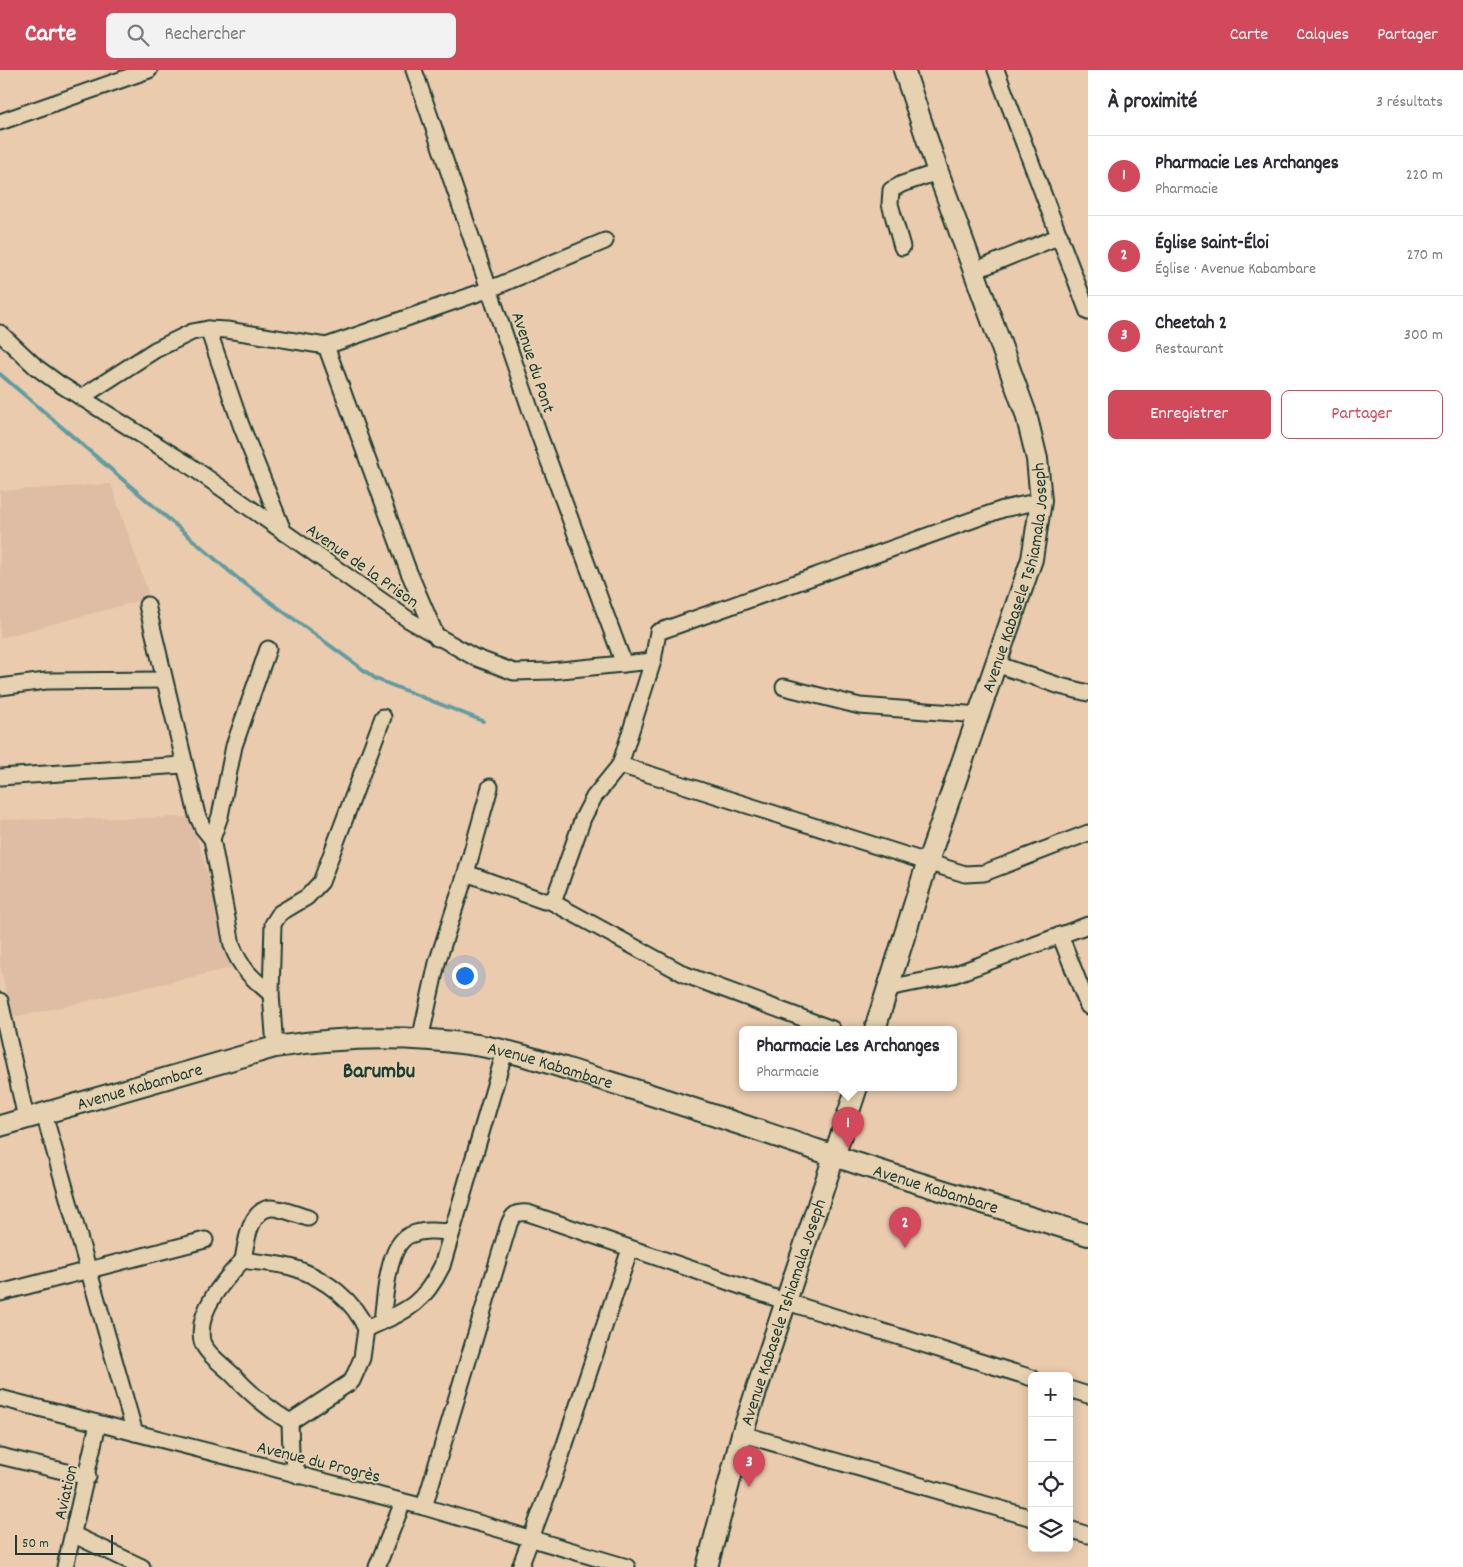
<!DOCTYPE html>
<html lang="fr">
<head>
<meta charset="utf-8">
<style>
  :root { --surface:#fff; --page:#f2f2f3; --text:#2b2b33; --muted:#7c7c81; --line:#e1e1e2; --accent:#d1495b }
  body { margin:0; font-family:Dekko,sans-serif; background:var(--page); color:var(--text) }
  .controls { position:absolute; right:15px; bottom:15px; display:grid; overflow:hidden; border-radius:8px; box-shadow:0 2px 12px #0003 }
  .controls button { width:45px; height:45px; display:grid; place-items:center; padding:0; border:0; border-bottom:1px solid var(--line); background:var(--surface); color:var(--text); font:25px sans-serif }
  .scale { position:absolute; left:15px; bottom:12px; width:98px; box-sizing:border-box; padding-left:5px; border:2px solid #1f3d34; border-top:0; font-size:14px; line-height:18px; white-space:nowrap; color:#1f3d34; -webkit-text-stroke:4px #e6d2b0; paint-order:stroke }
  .you { position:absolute; left:464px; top:905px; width:18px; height:18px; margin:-12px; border:4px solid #fff; border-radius:50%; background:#1a73e8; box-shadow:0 0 0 8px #1a73e833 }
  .badge { display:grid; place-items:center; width:32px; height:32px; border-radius:50%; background:var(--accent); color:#fff; font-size:16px; font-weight:700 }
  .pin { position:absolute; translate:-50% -41px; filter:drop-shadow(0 1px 2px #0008) }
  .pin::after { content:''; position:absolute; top:26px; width:18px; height:15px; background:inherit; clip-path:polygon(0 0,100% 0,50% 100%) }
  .popup { position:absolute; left:739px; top:956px; width:218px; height:65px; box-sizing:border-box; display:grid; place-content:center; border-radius:8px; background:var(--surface); filter:drop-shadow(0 1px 4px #0005); font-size:16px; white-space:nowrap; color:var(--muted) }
  .popup b { font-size:19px; color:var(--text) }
  .popup::after { content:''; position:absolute; left:50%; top:100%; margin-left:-10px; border:10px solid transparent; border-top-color:var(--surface) }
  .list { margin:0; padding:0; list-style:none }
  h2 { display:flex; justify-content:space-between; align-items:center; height:65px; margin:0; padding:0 20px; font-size:21px }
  h2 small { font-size:16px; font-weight:400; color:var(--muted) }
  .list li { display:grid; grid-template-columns:32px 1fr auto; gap:15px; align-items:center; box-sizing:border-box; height:80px; padding:0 20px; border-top:1px solid var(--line) }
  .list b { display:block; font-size:19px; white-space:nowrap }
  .list p { margin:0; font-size:16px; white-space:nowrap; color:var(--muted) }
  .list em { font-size:16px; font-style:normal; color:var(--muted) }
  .actions { display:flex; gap:10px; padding:15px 20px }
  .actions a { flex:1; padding:11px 0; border:1px solid var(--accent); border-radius:8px; text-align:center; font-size:18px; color:var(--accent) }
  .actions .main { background:var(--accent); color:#fff }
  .icon { flex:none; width:28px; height:28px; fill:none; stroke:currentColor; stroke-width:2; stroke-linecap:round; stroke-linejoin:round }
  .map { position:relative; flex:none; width:1088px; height:1497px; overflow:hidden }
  header { display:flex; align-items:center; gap:30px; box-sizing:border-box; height:70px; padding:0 25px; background:var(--accent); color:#fff }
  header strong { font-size:24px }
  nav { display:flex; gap:28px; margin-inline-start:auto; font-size:18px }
  .search { width:350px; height:45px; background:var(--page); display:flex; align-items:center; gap:12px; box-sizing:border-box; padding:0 18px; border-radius:8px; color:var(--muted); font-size:19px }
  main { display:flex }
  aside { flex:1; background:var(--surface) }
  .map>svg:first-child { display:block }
  .built { fill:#debda4 }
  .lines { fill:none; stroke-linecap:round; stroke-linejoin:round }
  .stream { stroke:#619ca2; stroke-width:4 }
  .minor-casing { stroke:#1f3d34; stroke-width:19 }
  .major-casing { stroke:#1f3d34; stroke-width:24 }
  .minor { stroke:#e6d2b0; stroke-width:15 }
  .major { stroke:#e6d2b0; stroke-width:20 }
  .labels { text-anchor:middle; stroke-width:4; stroke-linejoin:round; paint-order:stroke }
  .street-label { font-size:18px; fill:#1f3d34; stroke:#e6d2b0 }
  .district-label { font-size:22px; font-weight:bold; fill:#1f3d34; stroke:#e6d2b0 }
</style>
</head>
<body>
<header>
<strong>Carte</strong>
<div class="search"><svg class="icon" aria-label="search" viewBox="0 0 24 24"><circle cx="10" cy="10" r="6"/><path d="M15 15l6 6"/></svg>Rechercher</div>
<nav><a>Carte</a><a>Calques</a><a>Partager</a></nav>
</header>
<main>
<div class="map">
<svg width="1088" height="1497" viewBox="0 0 1088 1497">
  <rect width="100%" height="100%" fill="#eacbae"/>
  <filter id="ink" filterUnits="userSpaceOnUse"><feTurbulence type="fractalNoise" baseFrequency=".02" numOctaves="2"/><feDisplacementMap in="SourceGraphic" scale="10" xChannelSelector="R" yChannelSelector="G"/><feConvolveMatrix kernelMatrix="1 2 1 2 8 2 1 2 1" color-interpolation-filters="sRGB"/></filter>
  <g filter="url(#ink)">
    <!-- built -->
    <g class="built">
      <path d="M 111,414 L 150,528 L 0,568 L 0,421 Z"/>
      <path d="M 191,747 L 235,897 L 13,948 L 0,896 L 0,750 Z"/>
    </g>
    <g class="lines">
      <!-- stream -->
      <path class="stream" d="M 0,304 L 236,507 L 376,609 L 483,651"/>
      <defs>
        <g id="minor">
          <path d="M 414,0 L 538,362 L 624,594"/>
          <path d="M 996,0 L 1088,242"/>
          <path d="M 0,52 L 149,0"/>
          <path d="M 902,177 L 890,134 L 891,120 L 902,114 L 938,102"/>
          <path d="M 974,201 L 1060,166"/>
          <path d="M 208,259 L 241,355 L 284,463"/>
          <path d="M 0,263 L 36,297 L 58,313 L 186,393 L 409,550 L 474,587 L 514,602 L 551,601 L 653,591"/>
          <path d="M 326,276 L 408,500 L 437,568"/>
          <path d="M 82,327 L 155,280 L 192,262 L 208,259 L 227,260 L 326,276 L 490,219 L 605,171"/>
          <path d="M 147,535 L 197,745 L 203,758 L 212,769"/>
          <path d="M 268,579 L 234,676 L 220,746 L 212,769 L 232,875 C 240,898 253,909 271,924"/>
          <path d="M 996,594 L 1060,616 L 1088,623"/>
          <path d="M 0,617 L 46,611 L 164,610"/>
          <path d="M 784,617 L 860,636 L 980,645"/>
          <path d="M 620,695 L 965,804 L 984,803 L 1088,763"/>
          <path d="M 0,707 L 183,695"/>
          <path d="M 466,803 L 544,831 L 550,831 L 686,905 L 832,959"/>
          <path d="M 550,831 L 555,827 L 583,748 L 594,727 L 620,695 L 653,591 L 658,562 L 1003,439 L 1041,431"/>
          <path d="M 1060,865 L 1088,936"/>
          <path d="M 888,918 L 953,905 L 1088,855"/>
          <path d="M 0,931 L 26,1048"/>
          <path d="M 420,970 L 437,893 L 466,803 L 490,717"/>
          <path d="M 275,977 L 271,924 L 273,854 L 280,843 L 307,827 L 321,812 L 383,647"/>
          <path d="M 44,1044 L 135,1363"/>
          <path d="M 243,1190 C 224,1210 196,1241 202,1271 C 205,1283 224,1296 233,1305 C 250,1323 268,1339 290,1352"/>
          <path d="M 0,1223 L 205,1170"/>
          <path d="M 382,1251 C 385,1230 387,1174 410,1165 C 424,1159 437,1161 452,1162"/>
          <path d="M 366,1259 C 405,1241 422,1237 442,1196 L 505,981"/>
          <path d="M 1069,1319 L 1088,1325"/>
          <path d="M 0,1328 L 424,1437 L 627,1497"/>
          <path d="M 290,1352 L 352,1311 L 362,1288 L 366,1259 C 354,1230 325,1209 297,1199 C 281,1193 260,1193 243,1190 C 246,1174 249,1141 270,1138 C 280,1137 297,1145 308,1148"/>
          <path d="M 290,1352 L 291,1383 L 299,1406"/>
          <path d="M 742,1364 L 1032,1448"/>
          <path d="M 0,1386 L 88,1407"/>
          <path d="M 424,1437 L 509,1154 C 513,1144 516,1142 528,1143 L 787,1232 L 1032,1308"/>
          <path d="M 1069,1459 L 1088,1465"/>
          <path d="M 74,1465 L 142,1497"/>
          <path d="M 65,1497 L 98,1354"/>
          <path d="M 377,1497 L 403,1432"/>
          <path d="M 520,1497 L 554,1407 L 630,1179"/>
        </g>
        <g id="major">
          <path id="s1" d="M 875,959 L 927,794 L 1032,489 L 1041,431 L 1037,389 L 1026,344 L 938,102 L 904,0"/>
          <path id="s2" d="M 0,1056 L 275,977 C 339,967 405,965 469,974 C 514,980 557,996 600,1009 C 673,1031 745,1056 817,1080 C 907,1111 998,1137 1088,1165"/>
          <path id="s3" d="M 707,1497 L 742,1364 L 857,1017"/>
        </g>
      </defs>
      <!-- minor casing -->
      <use href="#minor" class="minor-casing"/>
      <!-- major casing -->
      <use href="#major" class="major-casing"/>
      <!-- minor -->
      <use href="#minor" class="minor"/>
      <!-- major -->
      <use href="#major" class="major"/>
    </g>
  </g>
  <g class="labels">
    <!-- street labels -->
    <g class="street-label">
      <text transform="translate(534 292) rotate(72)" y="6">Avenue du Pont</text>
      <text transform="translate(363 495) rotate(35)" y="6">Avenue de la Prison</text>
      <text dy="6" stroke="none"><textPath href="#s1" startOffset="474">Avenue Kabasele Tshiamala Joseph</textPath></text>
      <text dy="6" stroke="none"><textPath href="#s2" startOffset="565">Avenue Kabambare</textPath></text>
      <text dy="6" stroke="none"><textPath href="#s2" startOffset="145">Avenue Kabambare</textPath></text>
      <text dy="6" stroke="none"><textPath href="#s2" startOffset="970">Avenue Kabambare</textPath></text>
      <text dy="6" stroke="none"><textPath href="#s3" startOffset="266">Avenue Kabasele Tshiamala Joseph</textPath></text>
      <text transform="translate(319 1391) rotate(14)" y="6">Avenue du Progrès</text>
      <text transform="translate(65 1422) rotate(-77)" y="6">Aviation</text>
    </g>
    <!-- district labels -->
    <g class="district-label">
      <text x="379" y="1007">Barumbu</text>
    </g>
  </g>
</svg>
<div class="controls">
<button>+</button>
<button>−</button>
<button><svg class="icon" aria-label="locate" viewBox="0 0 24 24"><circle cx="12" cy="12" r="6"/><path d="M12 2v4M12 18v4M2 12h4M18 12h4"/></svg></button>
<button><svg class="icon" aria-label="layers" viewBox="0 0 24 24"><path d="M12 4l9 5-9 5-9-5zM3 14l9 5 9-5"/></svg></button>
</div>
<div class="scale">50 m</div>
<div class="you"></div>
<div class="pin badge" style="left:848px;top:1078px">1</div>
<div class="popup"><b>Pharmacie Les Archanges</b>Pharmacie</div>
<div class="pin badge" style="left:905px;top:1178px">2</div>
<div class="pin badge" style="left:749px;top:1417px">3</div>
</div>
<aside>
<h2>À proximité<small>3 résultats</small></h2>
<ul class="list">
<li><span class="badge">1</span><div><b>Pharmacie Les Archanges</b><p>Pharmacie</p></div><em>220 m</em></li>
<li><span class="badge">2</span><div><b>Église Saint-Éloi</b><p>Église · Avenue Kabambare</p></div><em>270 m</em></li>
<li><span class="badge">3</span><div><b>Cheetah 2</b><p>Restaurant</p></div><em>300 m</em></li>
</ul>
<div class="actions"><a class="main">Enregistrer</a><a>Partager</a></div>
</aside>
</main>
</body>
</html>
